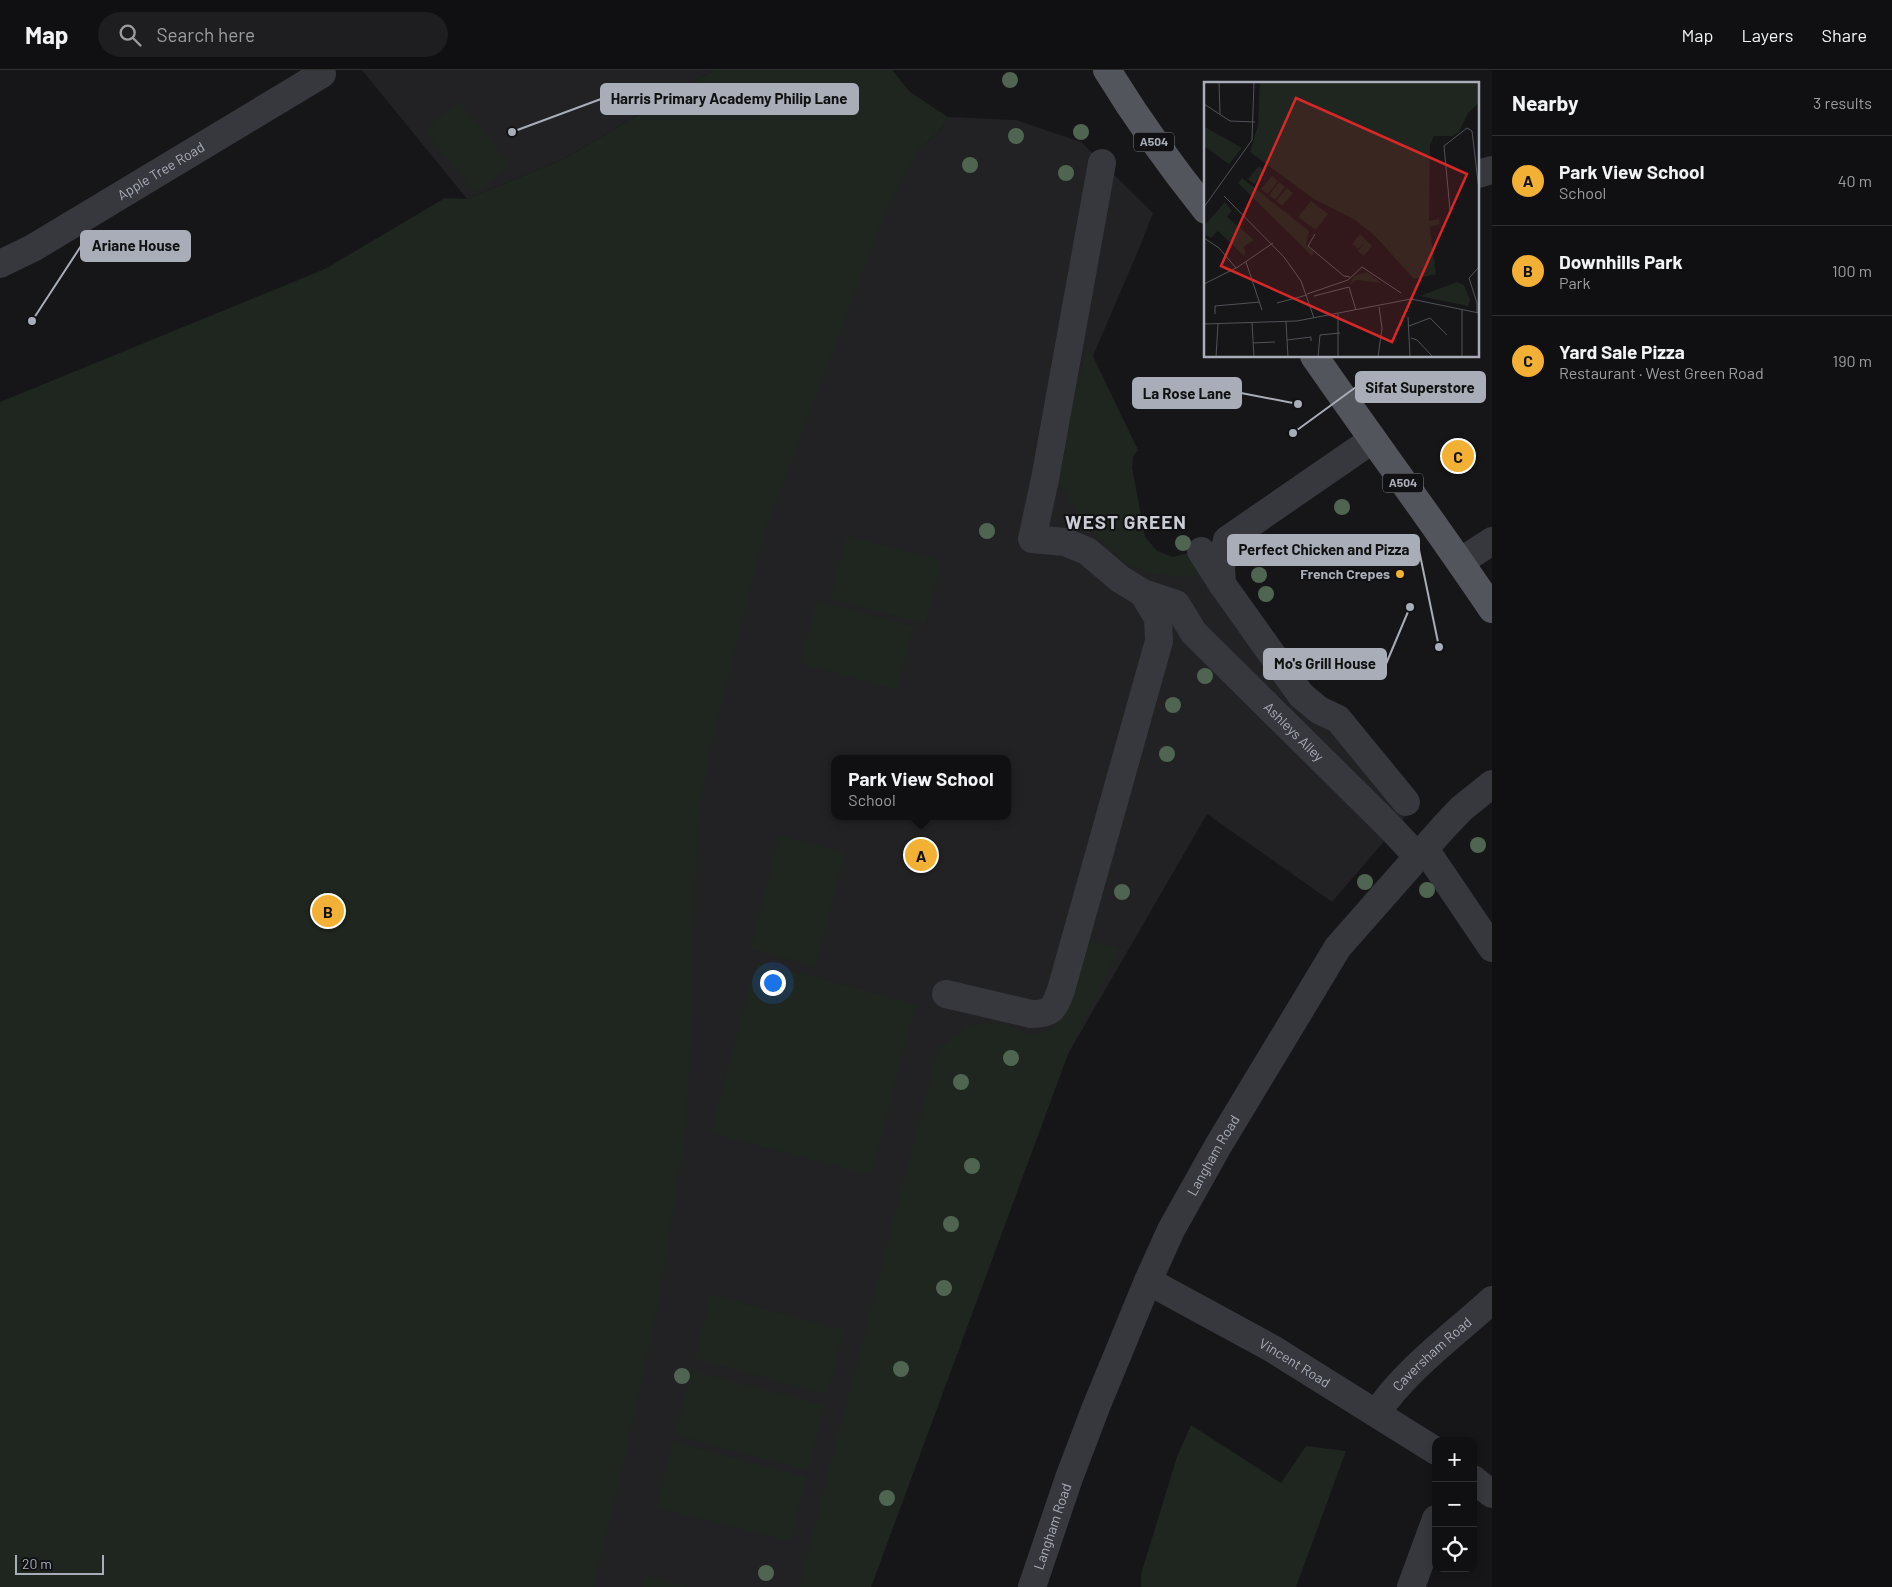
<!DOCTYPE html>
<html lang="en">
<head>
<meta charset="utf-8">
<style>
  :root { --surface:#101012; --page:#1e1e20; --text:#f1f3f6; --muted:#9c9d9f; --line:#303032; --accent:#f2b134 }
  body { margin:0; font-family:Barlow,sans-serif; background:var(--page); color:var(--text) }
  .controls { position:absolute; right:15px; bottom:15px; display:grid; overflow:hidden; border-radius:10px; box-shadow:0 2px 8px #0003 }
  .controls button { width:45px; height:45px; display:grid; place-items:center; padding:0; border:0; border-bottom:1px solid var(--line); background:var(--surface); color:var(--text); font:25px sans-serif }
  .scale { position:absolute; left:15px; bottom:12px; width:89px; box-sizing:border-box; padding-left:5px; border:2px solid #a8adb8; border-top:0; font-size:14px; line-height:18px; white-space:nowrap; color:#a8adb8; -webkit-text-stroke:4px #111113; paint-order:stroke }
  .you { position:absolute; left:772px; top:912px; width:18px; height:18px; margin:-12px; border:4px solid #fff; border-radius:50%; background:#1a73e8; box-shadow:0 0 0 8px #1a73e833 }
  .badge { display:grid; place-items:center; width:32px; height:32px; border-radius:50%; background:var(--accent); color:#111; font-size:16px; font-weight:700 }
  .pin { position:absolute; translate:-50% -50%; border:2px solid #fff; box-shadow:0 1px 5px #0006 }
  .popup { position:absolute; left:831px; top:685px; width:180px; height:65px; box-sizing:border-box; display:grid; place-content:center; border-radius:10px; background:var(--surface); filter:drop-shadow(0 1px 4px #0005); font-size:16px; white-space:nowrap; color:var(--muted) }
  .popup b { font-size:19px; color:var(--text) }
  .popup::after { content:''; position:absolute; left:50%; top:100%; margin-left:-10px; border:10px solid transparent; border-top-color:var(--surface) }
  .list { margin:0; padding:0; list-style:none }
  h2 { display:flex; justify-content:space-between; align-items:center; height:65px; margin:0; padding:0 20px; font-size:21px }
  h2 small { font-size:16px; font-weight:400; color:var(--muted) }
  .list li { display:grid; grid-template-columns:32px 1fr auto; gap:15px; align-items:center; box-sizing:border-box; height:90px; padding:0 20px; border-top:1px solid var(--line) }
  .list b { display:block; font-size:19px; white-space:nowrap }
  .list p { margin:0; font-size:16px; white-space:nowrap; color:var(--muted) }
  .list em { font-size:16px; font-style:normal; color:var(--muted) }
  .icon { flex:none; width:28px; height:28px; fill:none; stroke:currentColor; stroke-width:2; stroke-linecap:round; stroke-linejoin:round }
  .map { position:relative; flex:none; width:1492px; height:1517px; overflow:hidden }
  header { display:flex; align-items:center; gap:30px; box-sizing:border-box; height:70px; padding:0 25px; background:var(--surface); border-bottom:1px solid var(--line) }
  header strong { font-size:24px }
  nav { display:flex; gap:28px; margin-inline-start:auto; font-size:18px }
  .search { width:350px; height:45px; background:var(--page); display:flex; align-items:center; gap:12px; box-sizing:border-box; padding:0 18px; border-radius:28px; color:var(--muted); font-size:19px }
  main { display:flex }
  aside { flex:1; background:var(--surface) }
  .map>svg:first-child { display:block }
  .built { fill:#222225; fill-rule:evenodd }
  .green { fill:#1e261f }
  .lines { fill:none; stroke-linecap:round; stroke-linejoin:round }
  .minor { stroke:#37383d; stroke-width:28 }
  .major { stroke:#53555c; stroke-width:28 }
  .tree { fill:#506452 }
  .poi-dot { fill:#f2b134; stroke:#111113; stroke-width:2 }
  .labels { text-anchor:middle; stroke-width:4; stroke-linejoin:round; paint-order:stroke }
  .shield { fill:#111113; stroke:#7b7e86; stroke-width:1 }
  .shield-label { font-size:12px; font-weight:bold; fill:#a8adb8 }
  .street-label { font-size:14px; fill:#a8adb8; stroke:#111113 }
  .poi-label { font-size:14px; font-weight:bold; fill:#a8adb8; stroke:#111113; text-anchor:end }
  .district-label { font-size:19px; font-weight:bold; letter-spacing:1px; fill:#c9ccd4; stroke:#111113 }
  .inset-road { fill:none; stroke:#505258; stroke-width:1 }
  .view { fill:#d62828; fill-opacity:0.15; stroke:#d62828; stroke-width:2.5 }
  .inset-edge { fill:none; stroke:#a8adb8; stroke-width:2.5 }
  .leader { fill:none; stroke:#a8adb8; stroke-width:2 }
  .callout-dot { fill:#a8adb8; stroke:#111113; stroke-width:2 }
  .callout { fill:#a8adb8; stroke:#a8adb8; stroke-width:2 }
  .callout-label { font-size:15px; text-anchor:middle; font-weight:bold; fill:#111 }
</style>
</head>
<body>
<header>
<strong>Map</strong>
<div class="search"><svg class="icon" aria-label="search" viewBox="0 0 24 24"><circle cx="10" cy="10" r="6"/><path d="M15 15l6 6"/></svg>Search here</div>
<nav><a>Map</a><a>Layers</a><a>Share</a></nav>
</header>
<main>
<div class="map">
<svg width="1492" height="1517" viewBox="0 0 1492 1517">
  <rect width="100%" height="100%" fill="#161618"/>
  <!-- built -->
  <g class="built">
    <path d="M 362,0 L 714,0 L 564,89 L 467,129 Z"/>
    <path d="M 948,47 L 1016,50 L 1081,72 L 1153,143 L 1141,174 L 1093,286 L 1138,380 L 1133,386 L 1132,398 L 1145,467 L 1157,481 L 1173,487 L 1193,482 L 1405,747 L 1332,832 L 1207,744 L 1068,984 L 871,1517 L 576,1517 L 662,734 L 886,104 L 939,62 ZM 835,689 L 1007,689 L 1007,746 L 835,746 Z"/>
  </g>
  <!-- green -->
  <g class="green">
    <path d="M 714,0 L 892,0 L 910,22 L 948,47 L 939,62 L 919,78 L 888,136 L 764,463 L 710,678 L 698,749 L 687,1052 L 660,1225 L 626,1383 L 593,1517 L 0,1517 L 0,332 L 325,199 L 445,128 L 467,129 L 564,89 Z"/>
    <path d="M 459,31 L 510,95 L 475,123 L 424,60 Z"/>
    <path d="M 1087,277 L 1138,380 L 1133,386 L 1132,398 L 1145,467 L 1157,481 L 1173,487 L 1193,482 L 1208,503 L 1179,507 L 1152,504 L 1128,495 L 1088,458 L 1057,411 L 1066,363 Z"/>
    <path d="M 847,466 L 942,491 L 925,554 L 830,528 Z"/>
    <path d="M 817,531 L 914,557 L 897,620 L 800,593 Z"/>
    <path d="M 779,766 L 845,783 L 815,896 L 750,879 Z"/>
    <path d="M 1083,871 L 1120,877 L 1068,984 L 871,1517 L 799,1517 L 938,978 L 971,955 L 994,953 L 1007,955 L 1027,964 L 1039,964 L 1053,958 Z"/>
    <path d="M 756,892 L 916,934 L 871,1105 L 711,1063 Z"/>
    <path d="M 711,1225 L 844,1260 L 828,1324 L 695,1289 Z"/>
    <path d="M 692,1301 L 825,1335 L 808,1400 L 675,1365 Z"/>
    <path d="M 1191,1355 L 1281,1413 L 1306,1376 L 1346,1381 L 1296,1517 L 1141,1517 L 1141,1504 L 1177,1387 Z"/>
    <path d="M 673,1372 L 806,1407 L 790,1471 L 656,1437 Z"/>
    <path d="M 644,1505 L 690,1517 L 641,1517 Z"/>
  </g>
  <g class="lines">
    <!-- minor -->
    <g class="minor">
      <path id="s1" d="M 1102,93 L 1045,409 L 1032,469 L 1065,472 L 1087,481 L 1120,509 L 1143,523 L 1176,534 L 1194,563 L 1387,754 L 1417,786"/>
      <path d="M 1478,104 L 1492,100"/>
      <path id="s2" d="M 0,194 L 33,178 L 322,4"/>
      <path d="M 1372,370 L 1227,470 L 1221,497 L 1222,514 L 1301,625 L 1319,640 L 1338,649 L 1406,732"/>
      <path d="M 1201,481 L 1222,514"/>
      <path d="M 1460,492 L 1492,471"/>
      <path d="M 1425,779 L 1492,878"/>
      <path d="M 946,924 L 1031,944 C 1052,944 1054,939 1061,920 L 1159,571 L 1158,548 L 1143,523"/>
      <path id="s3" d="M 1148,1211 L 1273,1279 L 1436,1381"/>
      <path id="s4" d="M 1377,1343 C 1404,1301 1455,1264 1492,1230"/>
      <path d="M 1473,1409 L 1492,1424"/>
      <path id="s5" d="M 1032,1517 L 1069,1408 L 1096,1337 L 1148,1211 L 1171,1160 L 1218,1076 L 1338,877 L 1443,758 L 1461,739 L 1492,714"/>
      <path d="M 1411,1517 L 1436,1449"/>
    </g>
    <!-- major -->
    <g class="major">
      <path d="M 1107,0 C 1137,49 1170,95 1206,140"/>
      <path d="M 1314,286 C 1373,371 1435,454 1492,539"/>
    </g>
  </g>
  <!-- trees -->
  <g class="tree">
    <circle cx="1010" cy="10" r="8"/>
    <circle cx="1081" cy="62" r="8"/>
    <circle cx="1016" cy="66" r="8"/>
    <circle cx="970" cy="95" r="8"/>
    <circle cx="1066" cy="103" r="8"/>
    <circle cx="1342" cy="437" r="8"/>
    <circle cx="987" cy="461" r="8"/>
    <circle cx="1183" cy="473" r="8"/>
    <circle cx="1286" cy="480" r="8"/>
    <circle cx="1259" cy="505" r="8"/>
    <circle cx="1266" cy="524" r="8"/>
    <circle cx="1205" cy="606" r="8"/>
    <circle cx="1173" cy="635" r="8"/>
    <circle cx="1167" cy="684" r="8"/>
    <circle cx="1478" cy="775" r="8"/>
    <circle cx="1365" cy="812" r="8"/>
    <circle cx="1427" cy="820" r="8"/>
    <circle cx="1122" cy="822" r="8"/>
    <circle cx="1011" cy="988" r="8"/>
    <circle cx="961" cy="1012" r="8"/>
    <circle cx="972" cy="1096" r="8"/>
    <circle cx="951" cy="1154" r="8"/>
    <circle cx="944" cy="1218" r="8"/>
    <circle cx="901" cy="1299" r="8"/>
    <circle cx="682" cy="1306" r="8"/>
    <circle cx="887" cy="1428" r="8"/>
    <circle cx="766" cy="1503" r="8"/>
  </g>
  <!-- markers -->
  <circle class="poi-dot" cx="1400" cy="504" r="5"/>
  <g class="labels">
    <!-- shield labels -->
    <g class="shield">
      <rect x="1134" y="62.5" width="40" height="19" rx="4"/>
      <rect x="1383" y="403.5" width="40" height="19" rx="4"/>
    </g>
    <g class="shield-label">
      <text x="1154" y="76">A504</text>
      <text x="1403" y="417">A504</text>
    </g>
    <!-- street labels -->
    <g class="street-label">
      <text dy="5" stroke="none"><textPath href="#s2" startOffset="186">Apple Tree Road</textPath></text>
      <text dy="5" stroke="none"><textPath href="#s1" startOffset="719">Ashleys Alley</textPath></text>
      <text dy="5" stroke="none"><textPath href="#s5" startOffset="469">Langham Road</textPath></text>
      <text dy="5" stroke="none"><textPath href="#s4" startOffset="81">Caversham Road</textPath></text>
      <text dy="5" stroke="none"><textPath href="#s3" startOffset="168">Vincent Road</textPath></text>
      <text dy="5" stroke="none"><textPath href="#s5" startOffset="64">Langham Road</textPath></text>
    </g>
    <!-- poi labels -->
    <g class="poi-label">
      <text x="1390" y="509">French Crepes</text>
    </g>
    <!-- district labels -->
    <g class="district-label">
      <text x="1126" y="459">WEST GREEN</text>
    </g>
  </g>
  <!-- overview -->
  <g transform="translate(1204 12)">
    <rect width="275" height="275" fill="#161618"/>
    <path d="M 56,0 L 275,0 L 275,21 L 264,31 L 255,50 L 248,54 L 230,54 L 226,63 L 225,139 L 235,137 L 236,142 L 226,145 L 225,141 L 232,192 L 210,197 L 172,155 L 151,138 L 110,117 L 46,70 L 54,43 ZM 1,45 L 38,66 L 25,82 L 0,64 ZM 55,84 L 61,89 L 50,102 L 44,97 ZM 68,94 L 74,99 L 64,112 L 57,107 ZM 38,96 L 105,149 L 102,163 L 110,170 L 108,174 L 34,101 ZM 75,100 L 81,105 L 71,118 L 65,113 ZM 83,106 L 89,111 L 78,124 L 72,119 ZM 107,119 L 124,132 L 112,148 L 94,135 ZM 21,120 L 28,129 L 23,135 L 50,158 L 39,165 L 42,170 L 40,174 L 14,149 L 7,156 L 0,152 L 0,144 ZM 156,152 L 168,164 L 160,174 L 154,169 L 161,160 L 154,167 L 148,162 ZM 163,190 L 177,201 L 153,198 L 145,203 L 150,194 ZM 253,200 L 260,203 L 266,218 L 264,224 L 216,214 Z" fill="#1e261f"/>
    <path class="inset-road" d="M 15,0 L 16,32M 0,22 L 26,39 L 51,40M 268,49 L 275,108M 20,114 L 80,175 L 97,199 L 110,236M 0,125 L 48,58 L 50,0M 246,128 L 240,64 L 263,46 L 268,49M 111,152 L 104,164 L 140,194 L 146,195M 0,156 L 15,166 L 32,186M 42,180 L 58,228M 0,202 L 34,185 L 69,161M 103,212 L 144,198 L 158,185 L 197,211M 110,214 L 145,205 L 152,228M 73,221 L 103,213M 273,230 L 273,221 L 265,196 L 275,185M 11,232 L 11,224 L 56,220M 134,232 L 134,275M 204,235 L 206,275M 82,240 L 84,275M 48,241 L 50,275M 0,242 L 93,239 L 207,217 L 275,231M 205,244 L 226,236 L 243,253M 207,256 L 213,258 L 229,275M 83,258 L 107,255 L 107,259M 49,261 L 71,260M 12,275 L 14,242M 114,275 L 116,253 L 136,251M 174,275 L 178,246 L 175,225M 258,275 L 258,227"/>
    <path class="view" d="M 92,16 L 263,92 L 188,260 L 17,184 Z"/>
    <rect width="275" height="275" class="inset-edge"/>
  </g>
  <!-- callouts -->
  <path class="leader" d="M512 62L601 29M32 251L81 176M1293 363L1356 317M1298 334L1241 323M1439 577L1419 480M1410 537L1386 594"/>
  <g class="callout-dot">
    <circle cx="512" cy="62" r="5"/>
    <circle cx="32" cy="251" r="5"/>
    <circle cx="1293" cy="363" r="5"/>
    <circle cx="1298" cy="334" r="5"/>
    <circle cx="1439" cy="577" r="5"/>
    <circle cx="1410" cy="537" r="5"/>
  </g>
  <g class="callout">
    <rect x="601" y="14" width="257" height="30" rx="5"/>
    <rect x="81" y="161" width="109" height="30" rx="5"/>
    <rect x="1356" y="302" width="129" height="30" rx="5"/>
    <rect x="1133" y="308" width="108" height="30" rx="5"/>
    <rect x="1228" y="465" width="191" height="30" rx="5"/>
    <rect x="1264" y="579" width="122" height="30" rx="5"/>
  </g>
  <g class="callout-label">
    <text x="729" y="34">Harris Primary Academy Philip Lane</text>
    <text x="136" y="181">Ariane House</text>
    <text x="1420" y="323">Sifat Superstore</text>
    <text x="1187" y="329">La Rose Lane</text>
    <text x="1324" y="485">Perfect Chicken and Pizza</text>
    <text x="1325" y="599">Mo's Grill House</text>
  </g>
</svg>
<div class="controls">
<button>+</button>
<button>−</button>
<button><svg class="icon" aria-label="locate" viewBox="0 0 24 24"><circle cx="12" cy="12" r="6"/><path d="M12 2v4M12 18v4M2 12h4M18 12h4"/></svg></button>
</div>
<div class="scale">20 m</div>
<div class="you"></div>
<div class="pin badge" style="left:921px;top:785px">A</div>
<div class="popup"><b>Park View School</b>School</div>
<div class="pin badge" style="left:328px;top:841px">B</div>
<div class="pin badge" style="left:1458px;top:386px">C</div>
</div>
<aside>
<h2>Nearby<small>3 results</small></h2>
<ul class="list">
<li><span class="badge">A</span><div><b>Park View School</b><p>School</p></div><em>40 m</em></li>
<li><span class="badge">B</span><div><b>Downhills Park</b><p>Park</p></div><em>100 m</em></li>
<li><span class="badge">C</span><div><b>Yard Sale Pizza</b><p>Restaurant · West Green Road</p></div><em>190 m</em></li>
</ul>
</aside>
</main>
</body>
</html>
